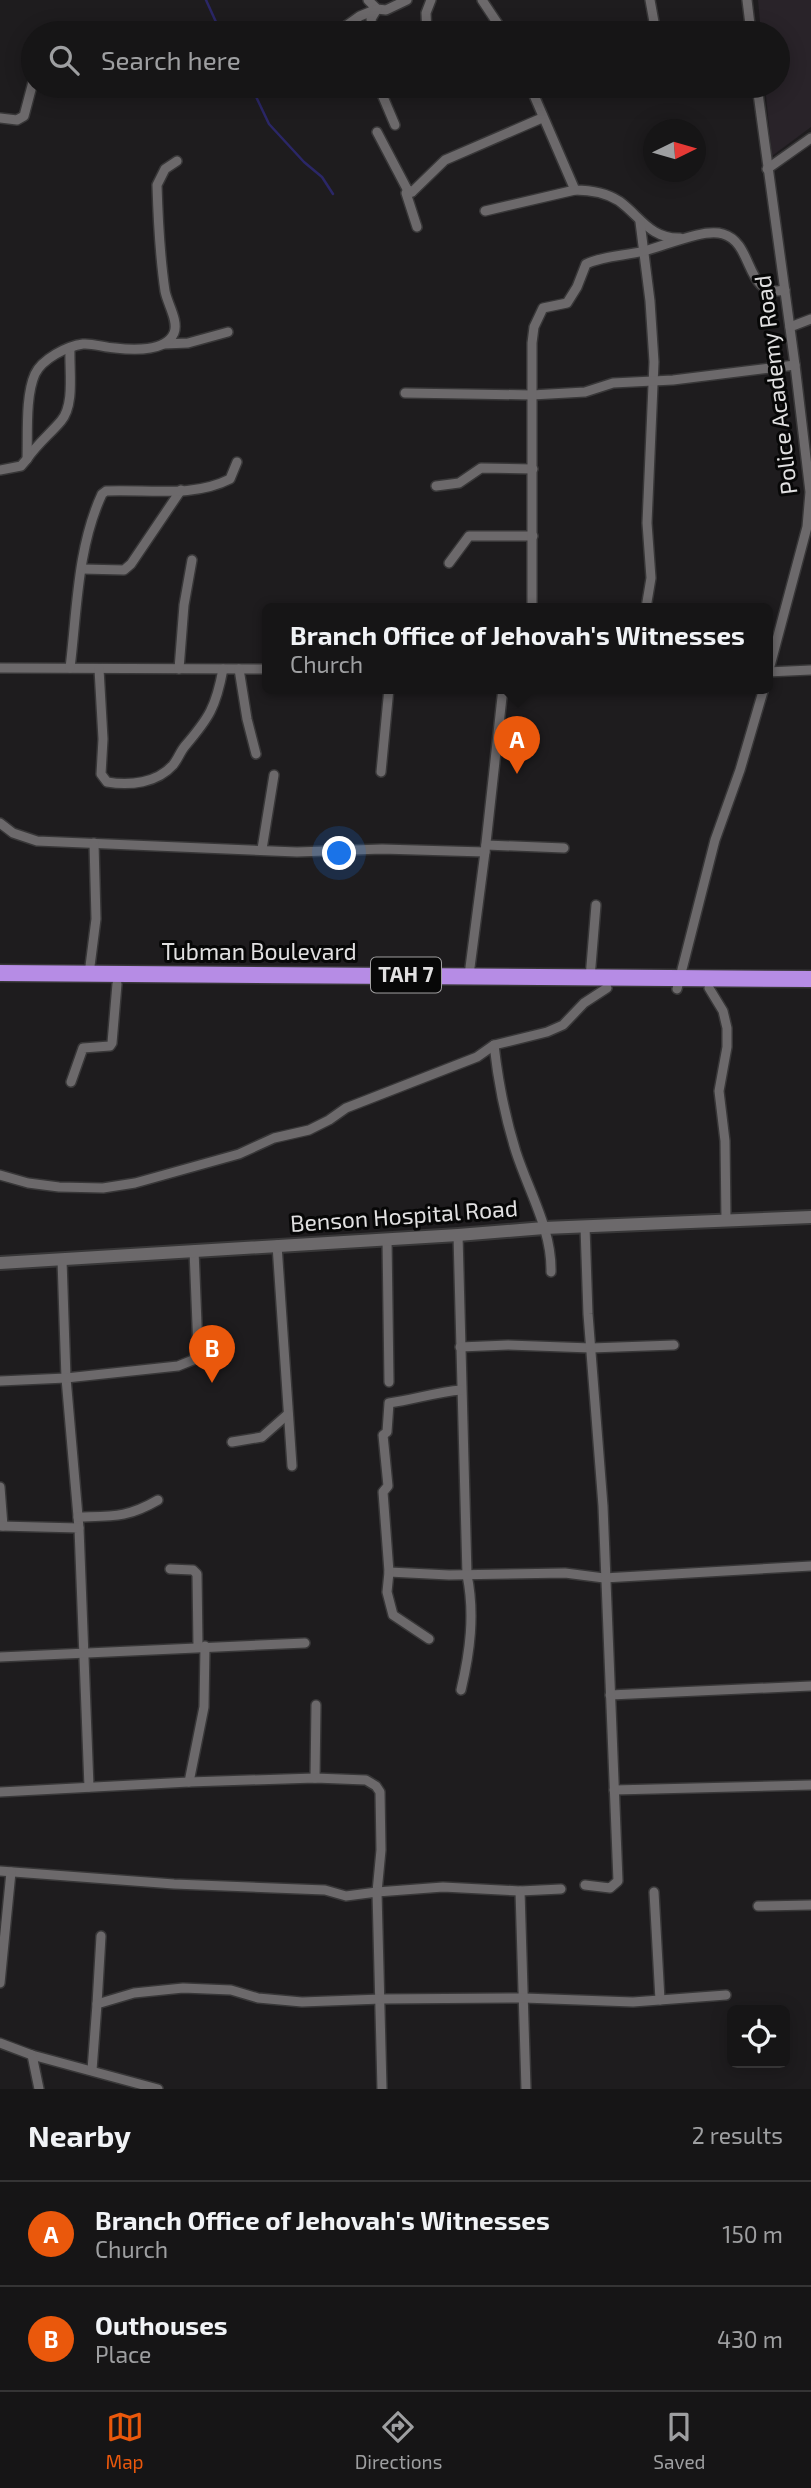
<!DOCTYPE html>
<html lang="en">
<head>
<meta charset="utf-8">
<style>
  :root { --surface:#161516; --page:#1f1e1f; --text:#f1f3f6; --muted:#9e9fa1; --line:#353435; --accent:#ea580c }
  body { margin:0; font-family:"Exo 2",sans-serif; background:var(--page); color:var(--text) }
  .controls { position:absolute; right:21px; bottom:21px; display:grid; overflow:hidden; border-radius:10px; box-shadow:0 4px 18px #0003 }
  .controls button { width:63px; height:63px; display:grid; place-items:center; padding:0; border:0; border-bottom:2px solid var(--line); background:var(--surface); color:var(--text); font:35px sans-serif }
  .compass { position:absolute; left:643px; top:119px; width:63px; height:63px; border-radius:50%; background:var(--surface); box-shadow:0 4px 18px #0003; rotate:85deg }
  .you { position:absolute; left:340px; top:854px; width:24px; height:24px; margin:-18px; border:5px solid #fff; border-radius:50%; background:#1a73e8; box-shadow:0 0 0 10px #1a73e833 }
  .badge { display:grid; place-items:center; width:46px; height:46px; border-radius:50%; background:var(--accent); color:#fff; font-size:23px; font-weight:700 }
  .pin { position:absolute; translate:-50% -58px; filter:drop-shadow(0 2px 4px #0008) }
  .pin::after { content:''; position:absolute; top:37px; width:24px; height:21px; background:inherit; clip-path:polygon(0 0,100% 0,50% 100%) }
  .popup { position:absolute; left:262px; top:603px; width:511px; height:91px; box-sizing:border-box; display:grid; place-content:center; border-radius:10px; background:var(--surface); filter:drop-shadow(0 2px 5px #0005); font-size:23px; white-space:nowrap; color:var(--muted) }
  .popup b { font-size:26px; color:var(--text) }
  .popup::after { content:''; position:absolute; left:50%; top:100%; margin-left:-14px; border:14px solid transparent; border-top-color:var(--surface) }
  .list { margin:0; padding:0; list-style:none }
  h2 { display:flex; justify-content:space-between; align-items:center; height:91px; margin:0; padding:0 28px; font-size:30px }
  h2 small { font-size:23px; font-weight:400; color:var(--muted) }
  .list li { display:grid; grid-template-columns:46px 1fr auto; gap:21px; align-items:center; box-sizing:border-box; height:105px; padding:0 28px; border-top:2px solid var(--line) }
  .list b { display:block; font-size:26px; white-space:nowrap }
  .list p { margin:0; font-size:23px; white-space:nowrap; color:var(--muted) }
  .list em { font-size:23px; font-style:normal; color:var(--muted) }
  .icon { flex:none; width:38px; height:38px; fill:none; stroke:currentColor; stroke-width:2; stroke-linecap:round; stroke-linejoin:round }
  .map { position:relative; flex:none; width:811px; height:2089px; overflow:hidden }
  .search { position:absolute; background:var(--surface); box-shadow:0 4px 18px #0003; left:21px; right:21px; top:21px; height:77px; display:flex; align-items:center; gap:18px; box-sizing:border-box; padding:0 24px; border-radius:38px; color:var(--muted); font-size:26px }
  .sheet { height:301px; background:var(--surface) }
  nav { display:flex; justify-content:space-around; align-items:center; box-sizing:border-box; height:98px; border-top:2px solid var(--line); background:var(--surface); font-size:19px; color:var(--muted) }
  nav a { display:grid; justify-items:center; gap:4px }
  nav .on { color:var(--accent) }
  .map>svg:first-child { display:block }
  .built { fill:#292329 }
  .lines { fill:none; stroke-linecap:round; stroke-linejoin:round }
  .stream { stroke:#2b2767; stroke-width:2.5 }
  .street-casing { stroke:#383738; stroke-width:12 }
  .secondary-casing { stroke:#383738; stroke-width:16 }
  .highway-casing { stroke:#383738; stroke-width:19 }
  .street { stroke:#6c696b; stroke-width:9 }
  .secondary { stroke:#6c696b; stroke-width:12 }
  .highway { stroke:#b68ce5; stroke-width:16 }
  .labels { text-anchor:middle; stroke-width:6; stroke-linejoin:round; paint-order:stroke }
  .shield { fill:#070707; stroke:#a09fa0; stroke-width:2 }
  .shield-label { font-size:21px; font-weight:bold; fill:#e1e0e1 }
  .street-label { font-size:23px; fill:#e1e0e1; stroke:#070707 }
</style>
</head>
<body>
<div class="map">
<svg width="811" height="2089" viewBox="0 0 811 2089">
  <rect width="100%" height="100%" fill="#1e1c1e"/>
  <!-- built -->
  <path class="built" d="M 758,0 L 811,0 L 811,127 L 772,156 L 765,86 L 778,86 L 778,33 L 761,33 Z"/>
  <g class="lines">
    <!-- stream -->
    <g class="stream">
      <path d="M 206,0 L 221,33"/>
      <path d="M 251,86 L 269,124 L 304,162 L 322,177 L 333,194"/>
    </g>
    <defs>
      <g id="street">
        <path d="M 368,0 L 377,9 L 386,10 L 407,0"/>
        <path d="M 482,0 L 504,33"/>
        <path d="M 650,0 L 656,33"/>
        <path d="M 747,0 L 751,33"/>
        <path d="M 336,33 L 360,16 L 377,9"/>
        <path d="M 373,33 L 371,19 L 377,9"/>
        <path d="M 427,33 L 426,13 L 431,0"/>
        <path d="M 381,86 L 381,92 L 395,125"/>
        <path d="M 530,86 L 575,190 C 591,190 605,192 619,201 C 640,216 650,239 680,238"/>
        <path d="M 757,86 L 795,365 L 810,492 L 807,527 L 767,677"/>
        <path d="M 0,118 L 17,120 L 24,116 L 33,82"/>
        <path d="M 377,132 L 407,189 L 412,192 L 445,160 L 542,118"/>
        <path d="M 767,169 L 811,138"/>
        <path d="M 412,192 L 406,193 L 417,227"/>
        <path d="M 485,211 L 575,190"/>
        <path d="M 640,222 L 650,301 L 654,362 L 647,523 L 651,578 L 646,608"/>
        <path d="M 790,327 L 811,319"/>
        <path d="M 164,344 L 188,343 L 228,332"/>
        <path d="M 405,393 L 532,395 L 585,392 L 613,383 L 673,380 L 795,365"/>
        <path d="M 27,459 C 37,444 50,434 61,421 C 75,405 69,370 70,349"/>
        <path d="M 0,470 L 21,466 L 27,459 C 28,435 25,396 35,374 C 42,359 67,346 83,344 C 93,343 105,348 115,348 C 132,350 166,352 174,333 C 179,321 167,303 165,291 C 160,257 158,219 157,185 L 165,169 L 177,161"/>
        <path d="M 436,486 L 459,483 L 481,468 L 533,469"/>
        <path d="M 449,563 L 469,536 L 533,536"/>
        <path d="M 82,569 L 124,570 L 131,564 L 181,490"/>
        <path d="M 532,608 L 532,343 L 534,327 L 543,308 L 567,303 L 577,287 L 586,264 C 605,255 625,256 644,251 C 665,246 703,228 723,234 C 755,243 744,299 785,290"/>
        <path d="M 0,668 L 267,669"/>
        <path d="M 70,668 C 77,611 77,548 102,494 L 106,491 C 147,489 193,498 230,479 L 237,462"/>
        <path d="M 99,669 L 103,739 L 101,774 L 107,782 C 130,786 157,783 173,765 C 178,759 180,752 185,746 C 209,718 216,707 223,669"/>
        <path d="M 179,669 L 184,605 L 192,560"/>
        <path d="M 239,669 L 247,719 L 256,754"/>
        <path d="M 767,672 L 811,670"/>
        <path d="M 381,772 L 389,688"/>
        <path d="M 0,823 L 13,833 L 37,841 L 297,852 L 382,849 L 485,852"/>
        <path d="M 486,845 L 564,848"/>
        <path d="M 262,849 L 274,775"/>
        <path d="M 89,974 L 96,919 L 94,843"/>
        <path d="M 469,975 L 485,852 L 503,688"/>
        <path d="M 590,978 L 596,905"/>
        <path d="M 709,988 L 723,1011 L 727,1028 L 727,1047 L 719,1091 L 725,1141 L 726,1220"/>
        <path d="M 677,989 L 715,840 L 740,770 L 764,688"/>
        <path d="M 494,1045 C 498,1081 505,1117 516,1152 C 529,1192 552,1230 551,1272"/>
        <path d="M 71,1082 L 83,1048 L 110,1046 L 112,1043 L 117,984"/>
        <path d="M 0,1175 L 28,1183 L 59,1187 L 103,1188 L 135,1183 L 239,1154 L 274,1138 L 309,1130 L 329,1120 L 346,1108 L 477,1057 L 494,1045 L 547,1032 L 563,1025 L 584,1003 L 607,988"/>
        <path d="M 458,1235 L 467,1575 C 475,1614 470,1652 461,1690"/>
        <path d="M 387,1239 L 389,1382"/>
        <path d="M 277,1245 L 292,1466"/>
        <path d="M 62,1260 L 66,1378 L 79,1528"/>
        <path d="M 460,1347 L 508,1345 L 591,1348 L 674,1345"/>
        <path d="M 0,1381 L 66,1378 L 178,1366 L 193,1360 L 198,1349 L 194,1250"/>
        <path d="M 232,1442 L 262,1437 L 288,1414"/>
        <path d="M 0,1487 L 3,1526"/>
        <path d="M 78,1517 C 113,1516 127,1518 158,1500"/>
        <path d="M 0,1526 L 79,1528 L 89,1787"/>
        <path d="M 170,1569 L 193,1570 L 197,1574 L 198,1646"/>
        <path d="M 389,1572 L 449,1575 L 565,1573 L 604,1578 L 811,1566"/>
        <path d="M 429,1639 L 393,1615 L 387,1592 L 389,1572 L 383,1492 L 388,1486 L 383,1435 L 387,1432 L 389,1403 C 413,1400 436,1392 461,1390"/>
        <path d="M 0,1657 L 305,1643"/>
        <path d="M 610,1695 L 811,1686"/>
        <path d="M 315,1778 L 316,1705"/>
        <path d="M 189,1782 L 204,1707 L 205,1646"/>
        <path d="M 614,1790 L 811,1785"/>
        <path d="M 0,1792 L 189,1782 L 315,1778 L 366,1780 L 376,1786 L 380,1792 L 381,1850 L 377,1892 L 443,1887 L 520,1891 L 561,1889"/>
        <path d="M 0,1871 L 174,1884 L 325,1890 L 346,1896 L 377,1892 L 382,2089"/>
        <path d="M 585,1885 L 610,1888 L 618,1881 L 603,1506 L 588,1314 L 585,1227"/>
        <path d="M 520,1891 L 526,2089"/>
        <path d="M 654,1892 L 660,2000"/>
        <path d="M 758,1906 L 811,1905"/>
        <path d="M 0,1983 L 11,1872"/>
        <path d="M 97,2004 L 101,1936"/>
        <path d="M 0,2043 L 32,2055 L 158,2089"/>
        <path d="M 32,2055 L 39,2089"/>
        <path d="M 92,2070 L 97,2004 L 134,1993 L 183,1988 L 231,1990 L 258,1998 L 302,2002 L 381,1999 L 524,1998 L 633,2002 L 726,1995"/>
      </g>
      <path id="secondary" d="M 0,1263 L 458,1235 L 544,1228 L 811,1217"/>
      <path id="highway" d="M 0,973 L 811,979"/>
    </defs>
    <!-- street casing -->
    <use href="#street" class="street-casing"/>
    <!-- secondary casing -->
    <use href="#secondary" class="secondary-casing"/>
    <!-- highway casing -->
    <use href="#highway" class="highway-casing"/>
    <!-- street -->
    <use href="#street" class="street"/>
    <!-- secondary -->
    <use href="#secondary" class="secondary"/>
    <!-- highway -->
    <use href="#highway" class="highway"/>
  </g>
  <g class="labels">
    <!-- shield labels -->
    <rect class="shield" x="371" y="957.5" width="70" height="35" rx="5"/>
    <g class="shield-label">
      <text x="406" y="982">TAH 7</text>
    </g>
    <!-- street labels -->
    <g class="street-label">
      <text transform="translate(776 385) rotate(-97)" y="8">Police Academy Road</text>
      <text x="259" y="960">Tubman Boulevard</text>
      <text transform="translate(404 1216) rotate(-4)" y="8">Benson Hospital Road</text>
    </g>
  </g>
</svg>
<div class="controls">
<button><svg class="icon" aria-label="locate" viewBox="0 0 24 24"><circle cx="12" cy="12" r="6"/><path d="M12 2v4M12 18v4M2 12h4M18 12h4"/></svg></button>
</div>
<svg class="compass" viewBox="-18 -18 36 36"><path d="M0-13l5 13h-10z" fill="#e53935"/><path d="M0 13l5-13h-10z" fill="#9e9fa1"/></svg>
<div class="you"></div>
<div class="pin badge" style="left:517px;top:774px">A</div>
<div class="popup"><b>Branch Office of Jehovah's Witnesses</b>Church</div>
<div class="pin badge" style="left:212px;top:1383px">B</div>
<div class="search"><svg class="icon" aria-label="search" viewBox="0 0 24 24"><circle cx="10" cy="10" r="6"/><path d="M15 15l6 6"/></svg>Search here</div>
</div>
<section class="sheet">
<h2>Nearby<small>2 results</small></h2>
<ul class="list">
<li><span class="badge">A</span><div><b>Branch Office of Jehovah's Witnesses</b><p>Church</p></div><em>150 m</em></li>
<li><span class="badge">B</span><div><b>Outhouses</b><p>Place</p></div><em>430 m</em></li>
</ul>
</section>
<nav>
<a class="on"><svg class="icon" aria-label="map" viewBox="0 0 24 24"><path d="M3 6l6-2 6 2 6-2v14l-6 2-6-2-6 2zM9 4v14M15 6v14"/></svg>Map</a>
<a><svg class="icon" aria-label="directions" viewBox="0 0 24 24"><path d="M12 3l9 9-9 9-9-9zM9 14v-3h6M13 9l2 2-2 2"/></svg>Directions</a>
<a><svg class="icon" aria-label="saved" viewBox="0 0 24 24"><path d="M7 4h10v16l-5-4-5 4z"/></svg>Saved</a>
</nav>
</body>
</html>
